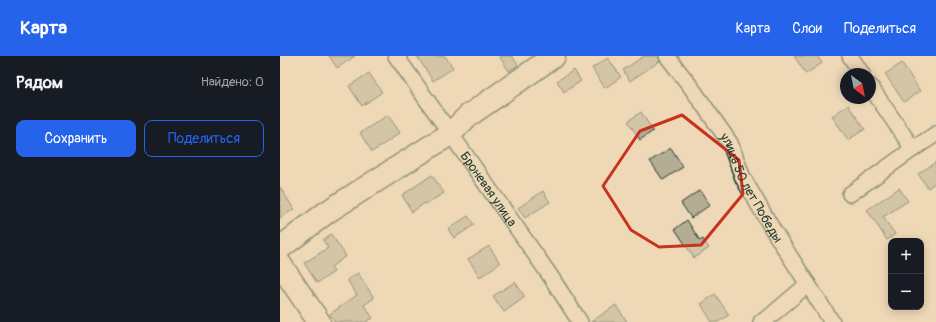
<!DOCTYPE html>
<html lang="ru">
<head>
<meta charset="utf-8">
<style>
  :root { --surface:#171b24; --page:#20242c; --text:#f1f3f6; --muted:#9ea1a6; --line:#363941; --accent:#2563eb }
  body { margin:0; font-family:Pangolin,sans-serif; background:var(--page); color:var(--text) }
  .controls { position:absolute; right:12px; bottom:12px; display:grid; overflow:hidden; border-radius:8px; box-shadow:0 2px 10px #0003 }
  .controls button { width:36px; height:36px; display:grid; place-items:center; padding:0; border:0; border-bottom:1px solid var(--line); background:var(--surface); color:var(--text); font:20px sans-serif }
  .compass { position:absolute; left:560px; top:12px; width:36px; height:36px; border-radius:50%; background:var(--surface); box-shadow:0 2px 10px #0003; rotate:147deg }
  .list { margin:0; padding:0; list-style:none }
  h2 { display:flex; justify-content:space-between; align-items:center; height:52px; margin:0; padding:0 16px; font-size:17px }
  h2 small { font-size:13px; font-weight:400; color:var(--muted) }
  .actions { display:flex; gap:8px; padding:12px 16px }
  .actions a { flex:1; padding:9px 0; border:1px solid var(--accent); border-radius:8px; text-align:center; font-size:14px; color:var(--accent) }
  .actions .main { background:var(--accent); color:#fff }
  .map { position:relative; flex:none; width:656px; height:266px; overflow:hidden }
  header { display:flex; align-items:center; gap:24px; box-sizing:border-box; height:56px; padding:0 20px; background:var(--accent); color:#fff }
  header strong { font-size:19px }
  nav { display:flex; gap:22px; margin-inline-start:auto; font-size:14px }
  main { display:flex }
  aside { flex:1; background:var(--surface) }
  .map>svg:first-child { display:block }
  .building { fill:#b4ad93; stroke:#1f3d34 }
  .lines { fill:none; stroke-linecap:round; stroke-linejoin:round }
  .street-casing { stroke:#1f3d34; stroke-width:18 }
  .secondary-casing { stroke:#1f3d34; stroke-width:25 }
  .street { stroke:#eed8b7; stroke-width:15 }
  .secondary { stroke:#eed8b7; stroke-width:22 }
  .marked { fill:none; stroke:#c8321e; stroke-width:3; stroke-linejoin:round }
  .labels { text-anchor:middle; stroke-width:3.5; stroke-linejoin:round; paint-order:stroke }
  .street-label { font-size:13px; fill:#1f3d34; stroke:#eed8b7 }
</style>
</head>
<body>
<header>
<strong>Карта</strong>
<nav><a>Карта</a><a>Слои</a><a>Поделиться</a></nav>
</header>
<main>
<aside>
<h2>Рядом<small>Найдено: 0</small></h2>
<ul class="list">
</ul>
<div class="actions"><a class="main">Сохранить</a><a>Поделиться</a></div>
</aside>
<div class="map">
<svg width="656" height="266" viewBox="0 0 656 266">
  <rect width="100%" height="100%" fill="#eed8b7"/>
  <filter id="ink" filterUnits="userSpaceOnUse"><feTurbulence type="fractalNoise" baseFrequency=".025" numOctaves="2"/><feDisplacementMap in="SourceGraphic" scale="8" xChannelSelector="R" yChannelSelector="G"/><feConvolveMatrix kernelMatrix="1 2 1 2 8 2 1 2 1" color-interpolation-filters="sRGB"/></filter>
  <g filter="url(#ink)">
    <!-- building -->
    <g class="building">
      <path d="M 49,0 L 75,0 L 57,12 Z"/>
      <path d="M 137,0 L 165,0 L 173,12 L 153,25 Z"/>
      <path d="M 219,0 L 232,0 L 238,9 L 229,15 Z"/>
      <path d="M 364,0 L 378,0 L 380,5 L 350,25 L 343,14 Z"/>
      <path d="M 514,0 L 537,0 L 542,7 L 526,18 Z"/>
      <path d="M 328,2 L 341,21 L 325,32 L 312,12 Z"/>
      <path d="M 622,7 L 640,35 L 624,46 L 605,18 Z"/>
      <path d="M 294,14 L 301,25 L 284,36 L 277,25 Z"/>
      <path d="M 89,17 L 102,36 L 82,50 L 69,30 Z"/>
      <path d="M 568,49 L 585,73 L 568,84 L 552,60 Z"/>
      <path d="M 361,56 L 373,75 L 360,84 L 348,65 Z"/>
      <path d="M 108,59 L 120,77 L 92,96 L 80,77 Z"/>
      <path d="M 391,92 L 403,111 L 383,124 L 370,105 Z"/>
      <path d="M 656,106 L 656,126 L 648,132 L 638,118 Z"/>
      <path d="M 152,119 L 164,137 L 146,148 L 145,147 L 132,156 L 122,139 Z"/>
      <path d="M 0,131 L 14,153 L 0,162 Z"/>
      <path d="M 619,132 L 628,145 L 603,161 L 615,178 L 607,184 L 587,154 Z"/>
      <path d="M 420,134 L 430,149 L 411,162 L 401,147 Z"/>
      <path d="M 263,135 L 270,146 L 245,162 L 238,152 Z"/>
      <path d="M 188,160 L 194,169 L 174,182 L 168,173 Z"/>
      <path d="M 407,164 L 420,185 L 423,183 L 429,192 L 414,202 L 395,173 Z"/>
      <path d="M 51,178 L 66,200 L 51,211 L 54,216 L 37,227 L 24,207 L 48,192 L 43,184 Z"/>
      <path d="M 209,190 L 220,207 L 200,221 L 188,203 Z"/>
      <path d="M 78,217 L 94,242 L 84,249 L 93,262 L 86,266 L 55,266 L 50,258 L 77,239 L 67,224 Z"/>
      <path d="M 235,226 L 245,241 L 224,256 L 213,240 Z"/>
      <path d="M 435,238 L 449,259 L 438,266 L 432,266 L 421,248 Z"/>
      <path d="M 336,249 L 347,266 L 311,266 Z"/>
    </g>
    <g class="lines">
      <defs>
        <g id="street">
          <path id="s1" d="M 116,0 L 269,218 L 300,266"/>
          <path id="s2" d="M 387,0 L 411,31 L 450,87 L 463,122 L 493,174 L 552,266"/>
          <path d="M 570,0 L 582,18"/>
          <path d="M 590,30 L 633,93"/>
          <path d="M 570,138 L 633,93 L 656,78"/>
          <path d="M 481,266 L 488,262 L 528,228"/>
        </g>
        <g id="secondary">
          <path d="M 0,192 L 47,156 L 170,78 L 188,60 L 274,0"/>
          <path d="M 0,208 L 39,266"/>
        </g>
      </defs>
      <!-- street casing -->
      <use href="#street" class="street-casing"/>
      <!-- secondary casing -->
      <use href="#secondary" class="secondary-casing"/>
      <!-- street -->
      <use href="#street" class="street"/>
      <!-- secondary -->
      <use href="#secondary" class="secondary"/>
    </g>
  </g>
  <!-- marked area -->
  <path d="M0 0H656V266H0ZM 402,59 L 459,104 L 463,138 L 421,189 L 379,191 L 351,174 L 323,130 L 360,75 Z" fill="#eed8b7" fill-opacity=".55" fill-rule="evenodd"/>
  <path class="marked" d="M 402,59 L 459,104 L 463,138 L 421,189 L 379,191 L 351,174 L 323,130 L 360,75 Z"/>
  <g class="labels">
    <!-- street labels -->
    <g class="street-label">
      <text dy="5" stroke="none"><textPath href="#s2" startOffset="157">улица 50 лет Победы</textPath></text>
      <text dy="5" stroke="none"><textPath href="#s1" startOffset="162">Броневая улица</textPath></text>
    </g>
  </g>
</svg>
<div class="controls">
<button>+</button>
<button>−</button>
</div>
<svg class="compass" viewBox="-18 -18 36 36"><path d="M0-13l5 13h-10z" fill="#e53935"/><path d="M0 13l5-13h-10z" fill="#9ea1a6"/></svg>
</div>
</main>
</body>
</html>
